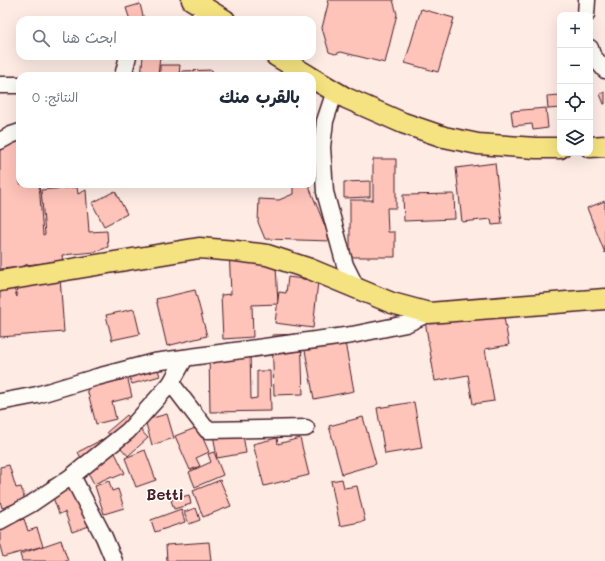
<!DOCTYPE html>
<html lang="ar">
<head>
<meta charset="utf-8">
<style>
  :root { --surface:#fff; --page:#f6f6f7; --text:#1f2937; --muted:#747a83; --line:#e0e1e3 }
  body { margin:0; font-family:Mali,"Playpen Sans Arabic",sans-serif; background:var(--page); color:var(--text); direction:rtl }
  .controls { position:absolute; right:12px; top:12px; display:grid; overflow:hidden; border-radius:8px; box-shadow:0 4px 16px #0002 }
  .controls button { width:36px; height:36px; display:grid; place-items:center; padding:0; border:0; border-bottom:1px solid var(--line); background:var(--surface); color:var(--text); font:20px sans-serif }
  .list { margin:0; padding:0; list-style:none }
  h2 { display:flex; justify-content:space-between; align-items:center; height:52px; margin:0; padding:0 16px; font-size:17px }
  h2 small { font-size:13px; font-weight:400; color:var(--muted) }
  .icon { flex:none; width:22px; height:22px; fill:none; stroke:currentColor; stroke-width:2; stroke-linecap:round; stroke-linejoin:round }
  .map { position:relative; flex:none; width:605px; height:561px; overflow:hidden; direction:ltr }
  .search { position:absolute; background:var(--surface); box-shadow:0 4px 16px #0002; left:16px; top:16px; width:300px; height:44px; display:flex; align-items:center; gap:10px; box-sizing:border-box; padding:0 14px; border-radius:12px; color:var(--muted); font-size:15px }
  .panel { position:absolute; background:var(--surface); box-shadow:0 4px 16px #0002; left:16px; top:72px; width:300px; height:116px; border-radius:12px; direction:rtl }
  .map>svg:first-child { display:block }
  .building { fill:#fec3b9; stroke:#4a1f2b }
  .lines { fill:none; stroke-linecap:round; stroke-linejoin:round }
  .minor-casing { stroke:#4a1f2b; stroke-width:19 }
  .major-casing { stroke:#4a1f2b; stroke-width:23 }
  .minor { stroke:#fdfcf7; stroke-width:16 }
  .major { stroke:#f5e381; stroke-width:20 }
  .labels { text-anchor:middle; stroke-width:3.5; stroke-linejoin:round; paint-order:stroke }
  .district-label { font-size:15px; font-weight:bold; fill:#4a1f2b; stroke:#fdfcf7 }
</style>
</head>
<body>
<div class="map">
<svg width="605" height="561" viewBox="0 0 605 561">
  <rect width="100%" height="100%" fill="#fdebe4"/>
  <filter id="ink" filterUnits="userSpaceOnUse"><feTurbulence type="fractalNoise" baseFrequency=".025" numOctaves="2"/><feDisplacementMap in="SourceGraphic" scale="8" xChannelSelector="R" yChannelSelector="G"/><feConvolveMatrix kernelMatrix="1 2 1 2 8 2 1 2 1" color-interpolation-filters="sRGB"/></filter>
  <g filter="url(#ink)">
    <!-- building -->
    <g class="building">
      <path d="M 327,0 L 393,0 L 397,14 L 385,63 L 341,52 L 335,54 L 329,52 L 322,28 L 328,4 Z"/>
      <path d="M 140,4 L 144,20 L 130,20 L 126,8 Z"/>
      <path d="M 421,9 L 454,18 L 438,72 L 405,63 Z"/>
      <path d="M 143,56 L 160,56 L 158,76 L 141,76 Z"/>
      <path d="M 160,65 L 180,65 L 179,76 L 160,76 Z"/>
      <path d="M 212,70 L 213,76 L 182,76 L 182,71 Z"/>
      <path d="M 605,92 L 605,104 L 604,104 L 600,94 Z"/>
      <path d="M 560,95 L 560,108 L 548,109 L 547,96 Z"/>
      <path d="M 546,108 L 548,128 L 533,130 L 532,124 L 513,126 L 511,111 Z"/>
      <path d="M 20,129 L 20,184 L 39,184 L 43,235 L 45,234 L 41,190 L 77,187 L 78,194 L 86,190 L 89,232 L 107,231 L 108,247 L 95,252 L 62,255 L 63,264 L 59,264 L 64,332 L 0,337 L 0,287 L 13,286 L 17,297 L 15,271 L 49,268 L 46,263 L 25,265 L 25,267 L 0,269 L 0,144 Z"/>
      <path d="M 373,159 L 396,159 L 396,208 L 387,208 L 388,232 L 395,232 L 395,257 L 350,257 L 350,200 L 373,200 Z"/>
      <path d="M 495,163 L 502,224 L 492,225 L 491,219 L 462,222 L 456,168 Z"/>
      <path d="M 370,181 L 370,197 L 344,198 L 344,182 Z"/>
      <path d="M 293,184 L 308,184 L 331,241 L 265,239 L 258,222 L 259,199 L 279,200 L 293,194 Z"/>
      <path d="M 115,191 L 127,214 L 104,226 L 92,203 Z"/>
      <path d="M 454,194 L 455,219 L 404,221 L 403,195 Z"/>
      <path d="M 605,201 L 605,253 L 587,208 Z"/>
      <path d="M 275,247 L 278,304 L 252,305 L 253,337 L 223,339 L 221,295 L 231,294 L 229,249 Z"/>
      <path d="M 288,277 L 318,281 L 313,328 L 275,323 L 279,292 L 286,293 Z"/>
      <path d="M 195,290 L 207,336 L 167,346 L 156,299 Z"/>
      <path d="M 473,299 L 475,308 L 501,301 L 509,345 L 485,349 L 494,401 L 473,404 L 468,375 L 435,381 L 424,315 L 463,301 Z"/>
      <path d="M 134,309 L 140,334 L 112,340 L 106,315 Z"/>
      <path d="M 301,334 L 303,394 L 274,395 L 272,335 Z"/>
      <path d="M 344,337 L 354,391 L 314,399 L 304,345 Z"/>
      <path d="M 250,350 L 251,399 L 257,398 L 257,371 L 270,371 L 271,411 L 210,412 L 209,351 Z"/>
      <path d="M 153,354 L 160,376 L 132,384 L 125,362 Z"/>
      <path d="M 125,367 L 132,397 L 112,402 L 116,419 L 96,424 L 84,377 Z"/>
      <path d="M 414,402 L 422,448 L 385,454 L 377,408 Z"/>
      <path d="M 167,414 L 174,438 L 152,445 L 145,420 Z"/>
      <path d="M 127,415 L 148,438 L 128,456 L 107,432 Z"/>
      <path d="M 363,417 L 376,464 L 342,474 L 329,426 Z"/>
      <path d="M 198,427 L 209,452 L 196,458 L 200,466 L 190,470 L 175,436 Z"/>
      <path d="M 242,429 L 246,453 L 217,458 L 213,434 Z"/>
      <path d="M 107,437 L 125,473 L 113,478 L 112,476 L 94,484 L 78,452 Z"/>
      <path d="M 277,438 L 278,444 L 300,438 L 309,475 L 264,486 L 253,444 Z"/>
      <path d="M 145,450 L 156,480 L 136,487 L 125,458 Z"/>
      <path d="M 214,452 L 223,475 L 195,487 L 189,472 L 211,462 L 208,454 Z"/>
      <path d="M 9,465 L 16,488 L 21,487 L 25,500 L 2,508 L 0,501 L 0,467 Z"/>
      <path d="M 74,472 L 95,524 L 72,532 L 65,512 L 59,514 L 47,481 Z"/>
      <path d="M 342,479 L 344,488 L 357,486 L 365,521 L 340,526 L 331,481 Z"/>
      <path d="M 220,480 L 231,506 L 203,517 L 193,491 Z"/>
      <path d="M 109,481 L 112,491 L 118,489 L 124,508 L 104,514 L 95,486 Z"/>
      <path d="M 189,495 L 191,504 L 174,509 L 171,500 Z"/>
      <path d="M 196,508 L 200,520 L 189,524 L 184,512 Z"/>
      <path d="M 181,509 L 185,522 L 155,532 L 151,520 Z"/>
      <path d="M 24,519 L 28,531 L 37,528 L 43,546 L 3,557 L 0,546 L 0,525 Z"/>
      <path d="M 61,540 L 68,561 L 22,561 L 20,554 Z"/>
      <path d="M 209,542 L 211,561 L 167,561 L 166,545 Z"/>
    </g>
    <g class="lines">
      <defs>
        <g id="minor">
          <path d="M 586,15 L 587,0"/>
          <path d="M 197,20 L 217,14"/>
          <path d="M 590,48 L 592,55 L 605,70"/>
          <path d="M 123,76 L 128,56"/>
          <path d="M 0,85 L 20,85"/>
          <path d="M 335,91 L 325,121 L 322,147 L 325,192 L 345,265 L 357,289"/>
          <path d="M 0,141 L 11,135 L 20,132"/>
          <path d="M 171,383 L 207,430 L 306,428"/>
          <path d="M 0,402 L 37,395 L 97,377 L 154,362 L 352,335 L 406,324 L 429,313"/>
          <path d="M 72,476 L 104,537 L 114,561"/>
          <path d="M 0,521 L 31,504 L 72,476 L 128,431 L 171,383 L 185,358"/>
        </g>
        <g id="major">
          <path d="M 192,0 L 225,20"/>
          <path d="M 276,56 L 309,76"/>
          <path d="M 312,78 L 346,98 L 403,123 L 444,137 L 478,144 L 536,148 L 560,148"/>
          <path d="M 590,147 L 605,146"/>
          <path d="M 0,281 L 199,248 L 236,251 L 267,255 L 310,269 L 392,303 L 429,313 L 605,299"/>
        </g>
      </defs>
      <!-- minor casing -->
      <use href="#minor" class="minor-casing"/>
      <!-- major casing -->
      <use href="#major" class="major-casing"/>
      <!-- minor -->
      <use href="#minor" class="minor"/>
      <!-- major -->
      <use href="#major" class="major"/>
    </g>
  </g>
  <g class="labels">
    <!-- district labels -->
    <g class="district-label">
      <text x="165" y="500">Betti</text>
    </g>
  </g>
</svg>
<div class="controls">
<button>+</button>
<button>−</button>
<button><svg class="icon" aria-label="locate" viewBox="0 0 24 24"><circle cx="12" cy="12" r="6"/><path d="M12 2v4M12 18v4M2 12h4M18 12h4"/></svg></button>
<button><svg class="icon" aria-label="layers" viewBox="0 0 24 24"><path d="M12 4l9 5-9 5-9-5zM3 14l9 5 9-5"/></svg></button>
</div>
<div class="search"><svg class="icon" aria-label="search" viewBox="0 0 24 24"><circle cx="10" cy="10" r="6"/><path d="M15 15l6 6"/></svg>ابحث هنا</div>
<section class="panel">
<h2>بالقرب منك<small>النتائج: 0</small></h2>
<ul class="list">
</ul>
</section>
</div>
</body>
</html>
